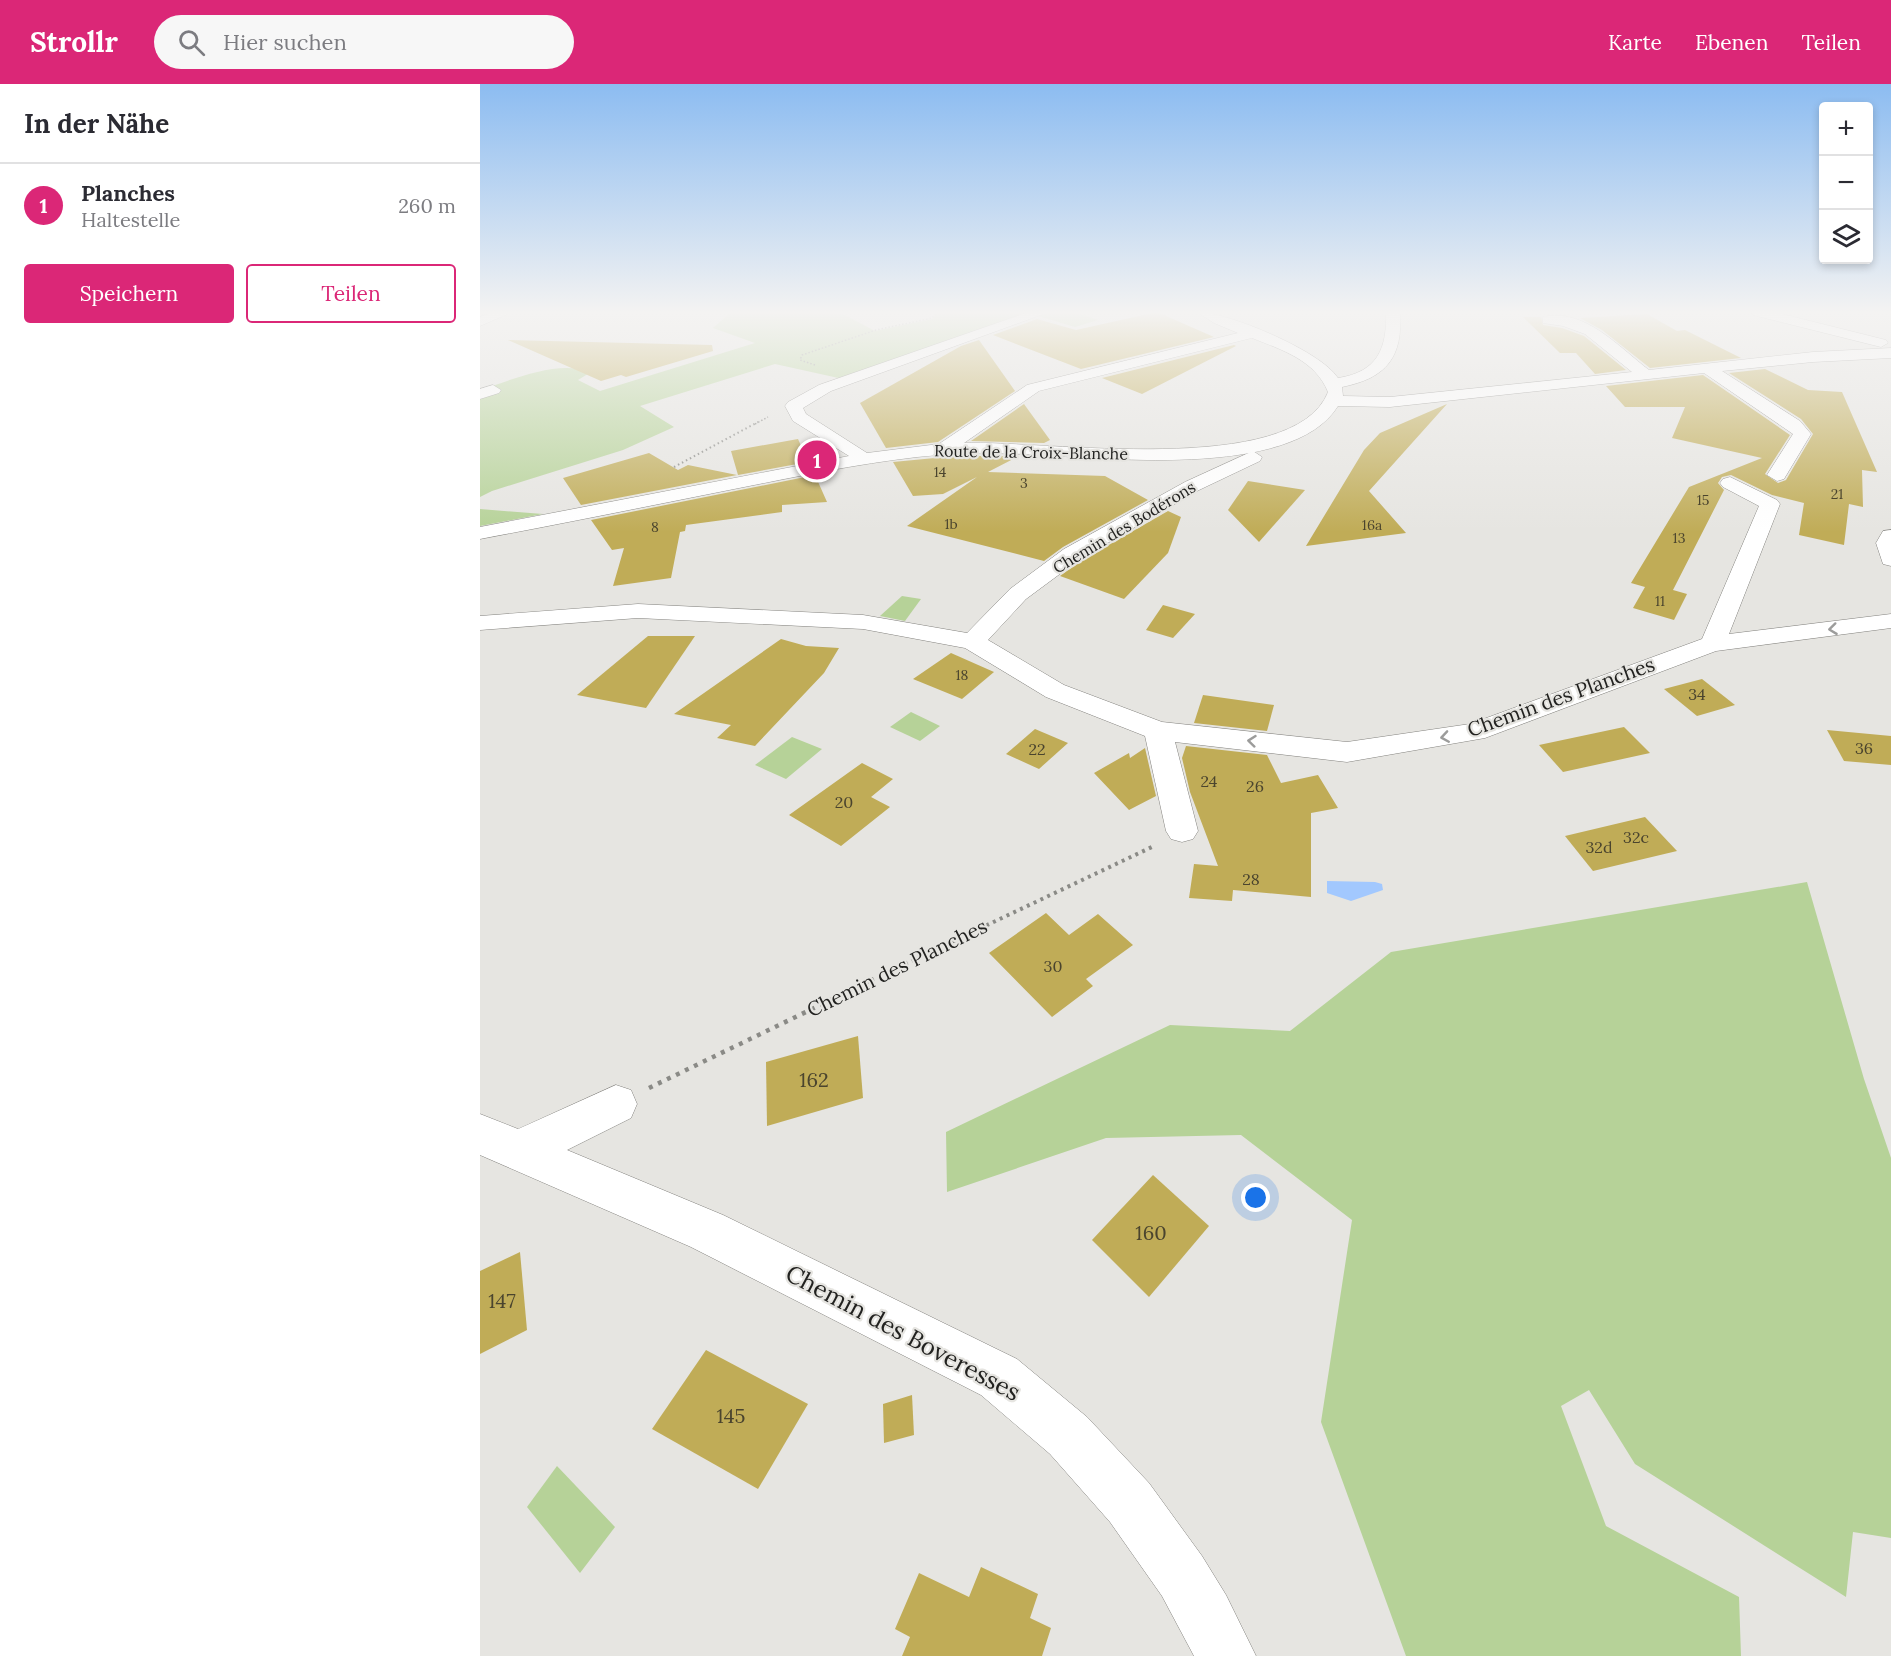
<!DOCTYPE html>
<html lang="de">
<head>
<meta charset="utf-8">
<style>
  :root { --surface:#fff; --page:#f7f7f7; --text:#2b2b33; --muted:#7c7c81; --line:#e1e1e2; --accent:#db2777 }
  body { margin:0; font-family:Lora,serif; background:var(--page); color:var(--text) }
  .controls { position:absolute; right:18px; top:18px; display:grid; overflow:hidden; border-radius:6px; box-shadow:0 3px 9px #0003 }
  .controls button { width:54px; height:54px; display:grid; place-items:center; padding:0; border:0; border-bottom:2px solid var(--line); background:var(--surface); color:var(--text); font:30px sans-serif }
  .you { position:absolute; left:776px; top:1114px; width:21px; height:21px; margin:-15px; border:4px solid #fff; border-radius:50%; background:#1a73e8; box-shadow:0 0 0 9px #1a73e833 }
  .badge { display:grid; place-items:center; width:39px; height:39px; border-radius:50%; background:var(--accent); color:#fff; font-size:20px; font-weight:700 }
  .pin { position:absolute; translate:-50% -50%; border:3px solid #fff; box-shadow:0 2px 6px #0006 }
  .list { margin:0; padding:0; list-style:none }
  h2 { display:flex; justify-content:space-between; align-items:center; height:78px; margin:0; padding:0 24px; font-size:26px }
  h2 small { font-size:20px; font-weight:400; color:var(--muted) }
  .list li { display:grid; grid-template-columns:39px 1fr auto; gap:18px; align-items:center; box-sizing:border-box; height:84px; padding:0 24px; border-top:2px solid var(--line) }
  .list b { display:block; font-size:22px; white-space:nowrap }
  .list p { margin:0; font-size:20px; white-space:nowrap; color:var(--muted) }
  .list em { font-size:20px; font-style:normal; color:var(--muted) }
  .actions { display:flex; gap:12px; padding:18px 24px }
  .actions a { flex:1; padding:14px 0; border:2px solid var(--accent); border-radius:6px; text-align:center; font-size:21px; color:var(--accent) }
  .actions .main { background:var(--accent); color:#fff }
  .icon { flex:none; width:33px; height:33px; fill:none; stroke:currentColor; stroke-width:2; stroke-linecap:round; stroke-linejoin:round }
  .map { position:relative; flex:none; width:1411px; height:1572px; overflow:hidden }
  header { display:flex; align-items:center; gap:36px; box-sizing:border-box; height:84px; padding:0 30px; background:var(--accent); color:#fff }
  header strong { font-size:28px }
  nav { display:flex; gap:33px; margin-inline-start:auto; font-size:21px }
  .search { width:420px; height:54px; background:var(--page); display:flex; align-items:center; gap:15px; box-sizing:border-box; padding:0 21px; border-radius:33px; color:var(--muted); font-size:22px }
  main { display:flex }
  aside { flex:1; background:var(--surface) }
  .map>svg:first-child { display:block }
  .green { fill:#b6d298 }
  .water { fill:#a2c8fe }
  .building { fill:#c0ac57 }
  .lines { fill:none; stroke-linecap:round; stroke-linejoin:round }
  .minor-casing { stroke:#84837f; stroke-width:1 }
  .major-casing { stroke:#84837f; stroke-width:1 }
  .path-far3 { stroke:#8a8a86; stroke-width:1.5; stroke-dasharray:1.5 2; stroke-linecap:butt }
  .path-far2 { stroke:#8a8a86; stroke-width:2; stroke-dasharray:1.5 3; stroke-linecap:butt }
  .path-far1 { stroke:#8a8a86; stroke-width:4; stroke-dasharray:3 4.5; stroke-linecap:butt }
  .path { stroke:#8a8a86; stroke-width:4.5; stroke-dasharray:4 6; stroke-linecap:butt }
  .minor { fill:#fff; fill-rule:evenodd }
  .major { fill:#fff; fill-rule:evenodd }
  .oneway { stroke:#9c9c9b }
  .labels { text-anchor:middle; stroke-width:4.5; stroke-linejoin:round; paint-order:stroke }
  .far-number-label { font-size:14px; fill:#4a442e }
  .far-street-label { font-size:16px; fill:#222220; stroke:#e6e5e1 }
  .number-label { font-size:16px; fill:#4a442e }
  .street-label { font-size:20px; fill:#222220; stroke:#e6e5e1 }
  .near-number-label { font-size:20px; fill:#4a442e }
  .near-street-label { font-size:24px; fill:#222220; stroke:#e6e5e1 }
</style>
</head>
<body>
<header>
<strong>Strollr</strong>
<div class="search"><svg class="icon" aria-label="search" viewBox="0 0 24 24"><circle cx="10" cy="10" r="6"/><path d="M15 15l6 6"/></svg>Hier suchen</div>
<nav><a>Karte</a><a>Ebenen</a><a>Teilen</a></nav>
</header>
<main>
<aside>
<h2>In der Nähe<small></small></h2>
<ul class="list">
<li><span class="badge">1</span><div><b>Planches</b><p>Haltestelle</p></div><em>260 m</em></li>
</ul>
<div class="actions"><a class="main">Speichern</a><a>Teilen</a></div>
</aside>
<div class="map">
<svg width="1411" height="1572" viewBox="0 0 1411 1572">
  <rect width="100%" height="100%" fill="#e6e5e1"/>
  <!-- green -->
  <g class="green">
    <path d="M 251,228 L 348,228 L 365,231 L 395,247 L 452,235 L 458,228 L 558,228 L 363,295 L 295,280 L 160,322 L 194,343 L 143,366 L 12,407 L 0,413 L 0,306 C 33,296 77,275 111,288 L 98,296 L 120,307 L 275,259 L 233,244 Z"/>
    <path d="M 570,228 L 594,228 L 618,236 L 595,243 L 558,232 Z"/>
    <path d="M 0,425 L 63,430 L 0,442 Z"/>
    <path d="M 422,512 L 441,515 L 425,537 L 400,532 Z"/>
    <path d="M 431,628 L 460,642 L 440,657 L 410,643 Z"/>
    <path d="M 312,653 L 342,665 L 306,695 L 275,681 Z"/>
    <path d="M 1327,798 L 1384,995 L 1411,1074 L 1411,1454 L 1373,1448 L 1366,1513 L 1155,1380 L 1109,1306 L 1081,1322 L 1126,1442 L 1259,1513 L 1261,1572 L 926,1572 L 841,1338 L 872,1136 L 761,1051 L 626,1054 L 467,1108 L 466,1048 L 690,941 L 810,947 L 911,868 Z"/>
    <path d="M 77,1382 L 135,1443 L 100,1489 L 47,1423 Z"/>
  </g>
  <!-- water -->
  <path class="water" d="M 847,797 L 895,798 L 902,800 L 903,806 L 871,817 L 847,809 Z"/>
  <!-- building -->
  <g class="building">
    <path d="M 677,228 L 734,253 L 601,285 L 513,251 L 557,235 L 596,246 Z"/>
    <path d="M 1167,230 L 1197,247 L 1205,246 L 1261,274 L 1170,284 L 1122,246 L 1100,234 Z"/>
    <path d="M 1043,233 L 1061,233 L 1063,241 L 1082,244 L 1104,252 L 1146,286 L 1115,290 L 1096,269 L 1080,269 Z"/>
    <path d="M 28,256 L 232,261 L 233,267 L 146,293 L 141,291 L 121,297 Z"/>
    <path d="M 499,256 L 535,307 L 458,358 L 406,364 L 380,319 L 481,262 Z"/>
    <path d="M 754,261 L 756,262 L 662,310 L 622,294 Z"/>
    <path d="M 1285,285 L 1328,306 L 1362,308 L 1397,388 L 1382,386 L 1383,423 L 1369,420 L 1364,461 L 1319,451 L 1324,419 L 1292,411 L 1251,391 L 1242,393 L 1238,399 L 1244,406 L 1193,506 L 1207,510 L 1194,536 L 1153,524 L 1165,503 L 1151,499 L 1209,403 L 1282,374 L 1192,354 L 1205,323 L 1145,323 L 1126,302 L 1223,291 L 1310,351 L 1285,390 L 1298,399 L 1306,396 L 1333,350 L 1321,335 L 1249,289 Z"/>
    <path d="M 544,320 L 570,356 L 564,359 L 491,357 Z"/>
    <path d="M 967,320 L 889,407 L 926,449 L 826,462 L 884,366 L 900,349 Z"/>
    <path d="M 318,355 L 328,378 L 258,391 L 251,367 Z"/>
    <path d="M 169,369 L 198,386 L 208,381 L 257,391 L 101,421 L 83,394 Z"/>
    <path d="M 476,372 L 539,372 L 508,388 L 625,392 L 668,416 L 583,463 L 564,477 L 427,442 L 497,393 L 463,410 L 433,412 L 413,378 Z"/>
    <path d="M 335,391 L 347,418 L 302,421 L 302,428 L 206,441 L 205,447 L 200,448 L 191,494 L 133,502 L 144,464 L 132,466 L 111,436 Z"/>
    <path d="M 768,397 L 825,406 L 779,458 L 748,426 Z"/>
    <path d="M 688,427 L 701,433 L 688,469 L 644,515 L 580,492 L 601,477 Z"/>
    <path d="M 683,521 L 715,530 L 693,554 L 666,546 Z"/>
    <path d="M 168,552 L 215,552 L 166,624 L 97,611 Z"/>
    <path d="M 301,555 L 326,562 L 359,564 L 344,589 L 275,662 L 237,654 L 251,641 L 194,630 Z"/>
    <path d="M 471,569 L 514,588 L 482,615 L 433,595 Z"/>
    <path d="M 1222,595 L 1255,621 L 1217,632 L 1184,605 Z"/>
    <path d="M 723,611 L 794,621 L 787,647 L 714,639 Z"/>
    <path d="M 1144,643 L 1170,669 L 1083,688 L 1059,661 Z"/>
    <path d="M 555,645 L 588,659 L 559,685 L 526,670 Z"/>
    <path d="M 1347,646 L 1411,652 L 1411,681 L 1364,677 Z"/>
    <path d="M 706,662 L 787,671 L 801,699 L 838,691 L 858,724 L 831,729 L 831,813 L 753,806 L 752,817 L 709,814 L 714,780 L 738,782 L 710,708 L 702,674 Z"/>
    <path d="M 665,664 L 676,712 L 649,726 L 614,689 L 649,669 L 650,674 Z"/>
    <path d="M 382,679 L 413,695 L 391,713 L 410,723 L 361,762 L 309,731 Z"/>
    <path d="M 1165,733 L 1197,767 L 1113,787 L 1085,752 Z"/>
    <path d="M 566,829 L 589,851 L 618,830 L 653,861 L 606,895 L 613,902 L 572,933 L 509,869 Z"/>
    <path d="M 378,952 L 383,1014 L 287,1042 L 286,978 Z"/>
    <path d="M 673,1091 L 729,1142 L 669,1213 L 612,1156 Z"/>
    <path d="M 40,1168 L 47,1246 L 0,1270 L 0,1187 Z"/>
    <path d="M 226,1266 L 328,1320 L 278,1405 L 172,1345 Z"/>
    <path d="M 432,1311 L 434,1351 L 404,1359 L 403,1320 Z"/>
    <path d="M 501,1483 L 558,1510 L 550,1534 L 571,1544 L 562,1572 L 422,1572 L 430,1553 L 415,1545 L 439,1489 L 489,1513 Z"/>
  </g>
  <g class="lines">
    <defs>
      <g id="minor">
        <path d="M 549,228 L 569,228 L 351,307 L 323,324 L 326,330 L 387,369 L 459,360 L 547,301 L 758,249 L 734,239 L 717,228 C 748,228 841,267 858,294 C 898,288 907,264 906,228 L 920,228 C 923,273 907,294 862,303 L 863,312 L 910,313 L 1152,288 L 1105,250 L 1083,242 L 1063,239 L 1063,233 C 1104,223 1140,264 1169,286 L 1333,268 L 1411,264 L 1411,274 L 1333,278 L 1242,287 L 1320,337 L 1331,350 L 1304,395 L 1297,397 L 1287,391 L 1313,350 L 1224,289 L 910,323 L 858,322 C 812,397 618,373 542,370 C 507,369 472,369 437,373 C 376,380 315,393 254,405 C 169,422 85,439 0,455 L 0,443 L 369,372 L 313,337 L 305,322 L 308,318 L 339,301 ZM 772,254 C 802,266 835,276 848,308 C 814,395 562,356 484,359 L 559,307 Z"/>
        <path d="M 1271,228 L 1294,228 L 1406,256 L 1408,259 L 1401,263 L 1273,231 Z"/>
        <path d="M 13,301 L 21,306 L 19,309 L 0,315 L 0,305 Z"/>
        <path d="M 773,367 L 782,373 L 780,377 L 719,406 L 600,475 L 546,515 L 508,556 L 584,601 L 682,638 L 867,658 L 990,640 L 1222,555 L 1279,422 L 1243,403 L 1240,399 L 1243,395 L 1250,393 L 1297,416 L 1300,420 L 1249,550 L 1411,530 L 1411,544 L 1236,567 L 1005,654 L 867,678 L 695,658 L 718,747 L 713,755 L 702,758 L 691,755 L 686,747 L 665,652 L 566,613 L 485,564 L 383,545 L 158,534 L 0,546 L 0,532 L 158,520 L 383,531 L 487,549 L 530,505 L 584,465 L 705,398 Z"/>
        <path d="M 1411,446 L 1411,482 L 1403,480 L 1396,459 L 1403,447 Z"/>
        <path d="M 136,1001 L 151,1006 L 157,1020 L 151,1034 L 87,1066 L 243,1131 L 537,1275 L 607,1333 L 669,1399 L 722,1472 L 746,1511 L 776,1572 L 714,1572 L 682,1512 L 630,1438 L 570,1370 L 501,1311 L 211,1163 L 0,1071 L 0,1030 L 38,1045 Z"/>
      </g>
      <path id="major" d="M 13,228 L 32,228 L 0,242 L 0,233 Z"/>
    </defs>
    <!-- minor casing -->
    <use href="#minor" class="minor-casing"/>
    <!-- major casing -->
    <use href="#major" class="major-casing"/>
    <!-- path-far3 -->
    <g class="path-far3">
      <path d="M 335,281 L 320,276 L 322,271 L 396,246 L 452,234 L 457,228"/>
      <path d="M 275,340 L 288,333"/>
    </g>
    <!-- path-far2 -->
    <path class="path-far2" d="M 194,383 L 278,338"/>
    <!-- path-far1 -->
    <path class="path-far1" d="M 391,896 L 674,762"/>
    <!-- path -->
    <path class="path" d="M 169,1004 L 394,895"/>
    <!-- minor -->
    <use href="#minor" class="minor"/>
    <!-- major -->
    <use href="#major" class="major"/>
  </g>
  <!-- one-way arrows -->
  <defs><path id="oneway-chevron" d="M-2-3.5L2.5 0L-2 3.5" fill="none" stroke-width="1.6" stroke-linecap="round" stroke-linejoin="round" transform="scale(1.5)"/></defs>
  <g class="oneway">
    <use href="#oneway-chevron" transform="translate(1353 545) rotate(173)"/>
    <use href="#oneway-chevron" transform="translate(965 653) rotate(171)"/>
    <use href="#oneway-chevron" transform="translate(772 657) rotate(-174)"/>
  </g>
  <!-- sky -->
  <linearGradient id="sky" x2="0" y2="1"><stop stop-color="#8cbcf1"/><stop offset="0.51" stop-color="#f4f3f2"/><stop offset="1" stop-color="#f4f3f2" stop-opacity="0"/></linearGradient>
  <rect width="1411" height="448" fill="url(#sky)"/>
  <g class="labels">
    <!-- far-number labels -->
    <g class="far-number-label">
      <text x="460" y="393">14</text>
      <text x="544" y="404">3</text>
      <text x="1357" y="415">21</text>
      <text x="1223" y="421">15</text>
      <text x="471" y="445">1b</text>
      <text x="892" y="446">16a</text>
      <text x="175" y="448">8</text>
      <text x="1199" y="459">13</text>
      <text x="1180" y="522">11</text>
      <text x="482" y="596">18</text>
    </g>
    <!-- far-street labels -->
    <g class="far-street-label">
      <text transform="translate(551 368) rotate(1)" y="6">Route de la Croix-Blanche</text>
      <text transform="translate(644 443) rotate(-31)" y="6">Chemin des Bodérons</text>
    </g>
    <!-- number labels -->
    <g class="number-label">
      <text x="1217" y="616">34</text>
      <text x="1384" y="670">36</text>
      <text x="557" y="671">22</text>
      <text x="729" y="703">24</text>
      <text x="775" y="708">26</text>
      <text x="364" y="724">20</text>
      <text x="1156" y="759">32c</text>
      <text x="1119" y="769">32d</text>
      <text x="771" y="801">28</text>
      <text x="573" y="888">30</text>
    </g>
    <!-- street labels -->
    <g class="street-label">
      <text transform="translate(1081 613) rotate(-20)" y="7">Chemin des Planches</text>
      <text transform="translate(417 884) rotate(-26)" y="7">Chemin des Planches</text>
    </g>
    <!-- near-number labels -->
    <g class="near-number-label">
      <text x="334" y="1003">162</text>
      <text x="671" y="1156">160</text>
      <text x="22" y="1224">147</text>
      <text x="251" y="1339">145</text>
    </g>
    <!-- near-street labels -->
    <g class="near-street-label">
      <text transform="translate(423 1249) rotate(28)" y="8">Chemin des Boveresses</text>
    </g>
  </g>
</svg>
<div class="controls">
<button>+</button>
<button>−</button>
<button><svg class="icon" aria-label="layers" viewBox="0 0 24 24"><path d="M12 4l9 5-9 5-9-5zM3 14l9 5 9-5"/></svg></button>
</div>
<div class="you"></div>
<div class="pin badge" style="left:337px;top:376px">1</div>
</div>
</main>
</body>
</html>
